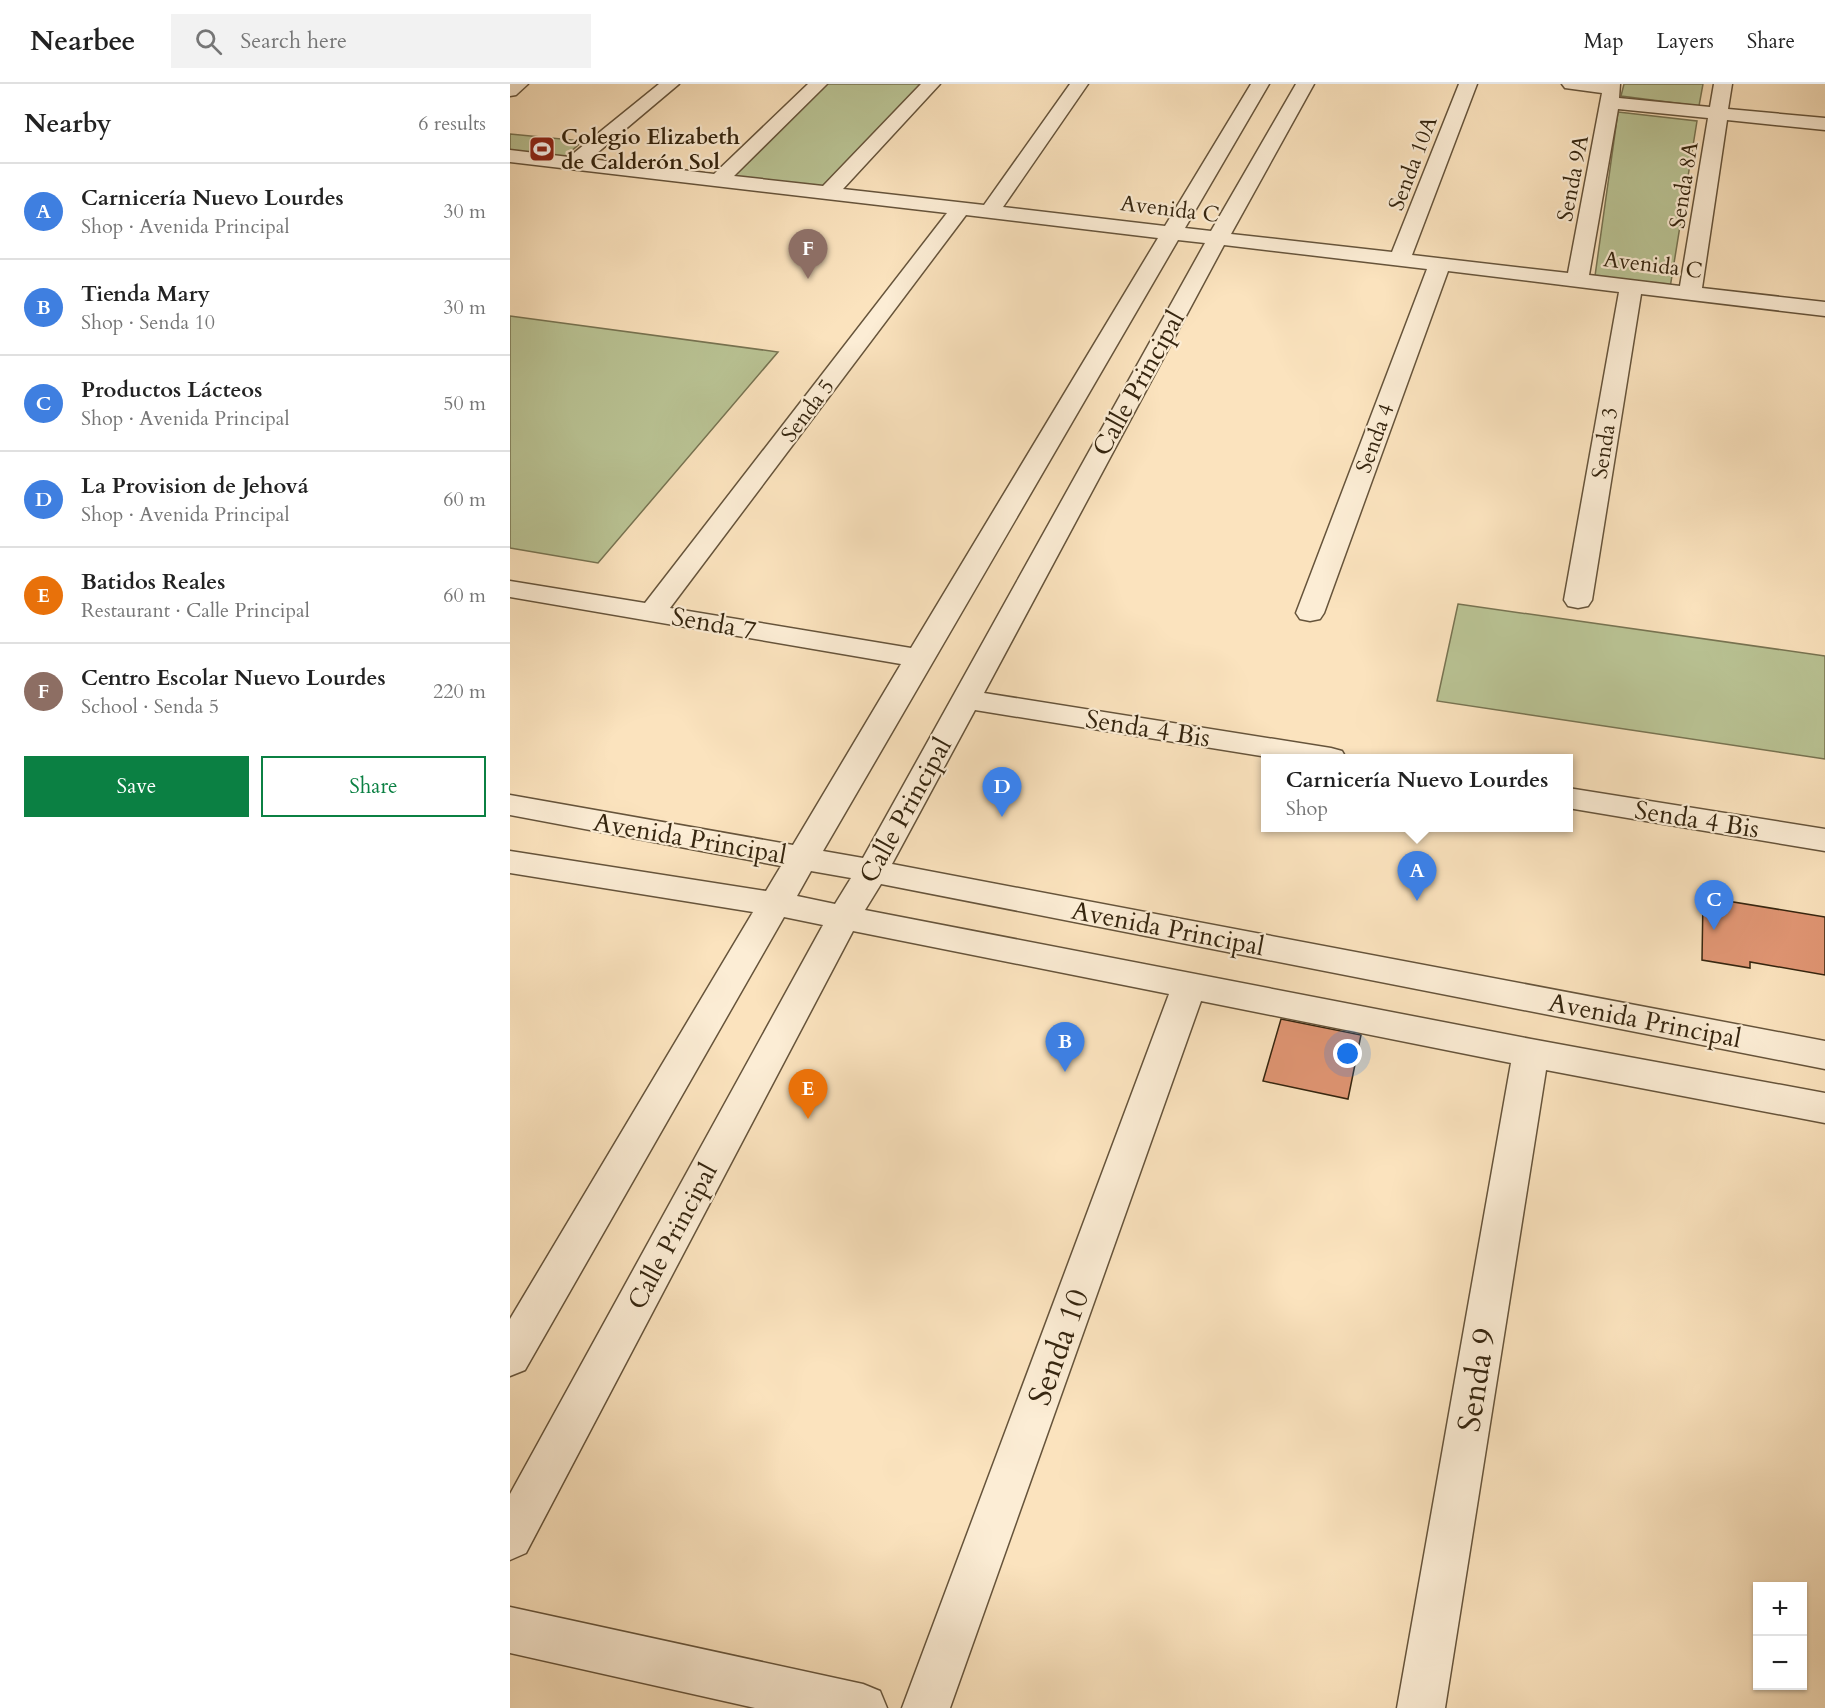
<!DOCTYPE html>
<html lang="en">
<head>
<meta charset="utf-8">
<style>
  :root { --surface:#fff; --page:#f2f2f2; --text:#222; --muted:#767676; --line:#e0e0e0; --accent:#0b8043 }
  body { margin:0; font-family:Cardo,serif; background:var(--page); color:var(--text) }
  .controls { position:absolute; right:18px; bottom:18px; display:grid; overflow:hidden; border-radius:0px; box-shadow:0 2px 4px #0004 }
  .controls button { width:54px; height:54px; display:grid; place-items:center; padding:0; border:0; border-bottom:2px solid var(--line); background:var(--surface); color:var(--text); font:30px sans-serif }
  .you { position:absolute; left:838px; top:970px; width:21px; height:21px; margin:-15px; border:4px solid #fff; border-radius:50%; background:#1a73e8; box-shadow:0 0 0 9px #1a73e833 }
  .badge { display:grid; place-items:center; width:39px; height:39px; border-radius:50%; background:var(--accent); color:#fff; font-size:20px; font-weight:700 }
  .pin { position:absolute; translate:-50% -50px; filter:drop-shadow(0 2px 3px #0008) }
  .pin::after { content:''; position:absolute; top:32px; width:21px; height:18px; background:inherit; clip-path:polygon(0 0,100% 0,50% 100%) }
  .popup { position:absolute; left:751px; top:670px; width:312px; height:78px; box-sizing:border-box; display:grid; place-content:center; border-radius:0px; background:var(--surface); filter:drop-shadow(0 2px 4px #0005); font-size:20px; white-space:nowrap; color:var(--muted) }
  .popup b { font-size:22px; color:var(--text) }
  .popup::after { content:''; position:absolute; left:50%; top:100%; margin-left:-12px; border:12px solid transparent; border-top-color:var(--surface) }
  .list { margin:0; padding:0; list-style:none }
  h2 { display:flex; justify-content:space-between; align-items:center; height:78px; margin:0; padding:0 24px; font-size:26px }
  h2 small { font-size:20px; font-weight:400; color:var(--muted) }
  .list li { display:grid; grid-template-columns:39px 1fr auto; gap:18px; align-items:center; box-sizing:border-box; height:96px; padding:0 24px; border-top:2px solid var(--line) }
  .list b { display:block; font-size:22px; white-space:nowrap }
  .list p { margin:0; font-size:20px; white-space:nowrap; color:var(--muted) }
  .list em { font-size:20px; font-style:normal; color:var(--muted) }
  .actions { display:flex; gap:12px; padding:18px 24px }
  .actions a { flex:1; padding:14px 0; border:2px solid var(--accent); border-radius:0px; text-align:center; font-size:21px; color:var(--accent) }
  .actions .main { background:var(--accent); color:#fff }
  .icon { flex:none; width:33px; height:33px; fill:none; stroke:currentColor; stroke-width:2; stroke-linecap:round; stroke-linejoin:round }
  .map { position:relative; flex:none; width:1315px; height:1624px; overflow:hidden }
  header { display:flex; align-items:center; gap:36px; box-sizing:border-box; height:84px; padding:0 30px; background:var(--surface); border-bottom:2px solid var(--line) }
  header strong { font-size:28px }
  nav { display:flex; gap:33px; margin-inline-start:auto; font-size:21px }
  .search { width:420px; height:54px; background:var(--page); display:flex; align-items:center; gap:15px; box-sizing:border-box; padding:0 21px; border-radius:0px; color:var(--muted); font-size:22px }
  main { display:flex }
  aside { flex:1; background:var(--surface) }
  .map>svg:first-child { display:block }
  .green { fill:#bac495; stroke:#787452; stroke-width:1.5 }
  .building { fill:#e19674; stroke:#35250f; stroke-width:1.5 }
  .lines { fill:none; stroke-linecap:round; stroke-linejoin:round }
  .minor-casing { stroke:#66543b; stroke-width:3 }
  .minor { fill:#fcedd5; fill-rule:evenodd }
  .labels { text-anchor:middle; stroke-width:4.5; stroke-linejoin:round; paint-order:stroke }
  .far-poi-label { font-size:22px; font-weight:bold; fill:#35250f; stroke:#fcedd5; text-anchor:start }
  .far-street-label { font-size:22px; fill:#35250f; stroke:#fcedd5 }
  .street-label { font-size:26px; fill:#35250f; stroke:#fcedd5 }
  .near-street-label { font-size:32px; fill:#35250f; stroke:#fcedd5 }
</style>
</head>
<body>
<header>
<strong>Nearbee</strong>
<div class="search"><svg class="icon" aria-label="search" viewBox="0 0 24 24"><circle cx="10" cy="10" r="6"/><path d="M15 15l6 6"/></svg>Search here</div>
<nav><a>Map</a><a>Layers</a><a>Share</a></nav>
</header>
<main>
<aside>
<h2>Nearby<small>6 results</small></h2>
<ul class="list">
<li><span class="badge" style="background:#3f7fe0">A</span><div><b>Carnicería Nuevo Lourdes</b><p>Shop · Avenida Principal</p></div><em>30 m</em></li>
<li><span class="badge" style="background:#3f7fe0">B</span><div><b>Tienda Mary</b><p>Shop · Senda 10</p></div><em>30 m</em></li>
<li><span class="badge" style="background:#3f7fe0">C</span><div><b>Productos Lácteos</b><p>Shop · Avenida Principal</p></div><em>50 m</em></li>
<li><span class="badge" style="background:#3f7fe0">D</span><div><b>La Provision de Jehová</b><p>Shop · Avenida Principal</p></div><em>60 m</em></li>
<li><span class="badge" style="background:#e8710a">E</span><div><b>Batidos Reales</b><p>Restaurant · Calle Principal</p></div><em>60 m</em></li>
<li><span class="badge" style="background:#8d6e63">F</span><div><b>Centro Escolar Nuevo Lourdes</b><p>School · Senda 5</p></div><em>220 m</em></li>
</ul>
<div class="actions"><a class="main">Save</a><a>Share</a></div>
</aside>
<div class="map">
<svg width="1315" height="1624" viewBox="0 0 1315 1624">
  <rect width="100%" height="100%" fill="#fbe3be"/>
  <filter id="stains"><feTurbulence type="fractalNoise" baseFrequency=".00333" numOctaves="4"/><feColorMatrix values="0 0 0 0 .2 0 0 0 0 .09 0 0 0 0 .02 0 0 0 .5 -.17"/></filter>
  <radialGradient id="worn" r=".72"><stop offset=".6" stop-color="#630" stop-opacity="0"/><stop offset="1" stop-color="#630" stop-opacity=".3"/></radialGradient>
  <!-- green -->
  <g class="green">
    <path d="M 317,0 L 411,0 L 313,103 L 223,93 Z"/>
    <path d="M 1114,0 L 1193,0 L 1189,22 L 1111,12 Z"/>
    <path d="M 1108,28 L 1187,37 L 1160,204 L 1084,199 Z"/>
    <path d="M 0,50 L 73,57 L 46,80 L 0,74 Z"/>
    <path d="M 0,232 L 268,268 L 88,479 L 0,464 Z"/>
    <path d="M 948,520 L 1315,572 L 1315,675 L 927,617 Z"/>
  </g>
  <!-- building -->
  <g class="building">
    <path d="M 1193,813 L 1315,833 L 1315,891 L 1240,878 L 1240,884 L 1192,876 Z"/>
    <path d="M 771,935 L 851,951 L 838,1015 L 753,997 Z"/>
  </g>
  <g class="lines">
    <defs>
      <g id="minor">
        <path d="M 0,0 L 18,0 L 6,11 L 0,12 Z"/>
        <path d="M 149,0 L 169,0 L 80,75 L 204,90 L 298,0 L 317,0 L 224,92 L 313,102 L 411,0 L 430,0 L 333,105 L 474,121 L 560,0 L 578,0 L 493,123 L 655,142 L 741,0 L 759,0 L 675,144 L 701,147 L 786,0 L 804,0 L 721,150 L 882,168 L 949,0 L 967,0 L 902,171 L 1058,189 L 1092,9 L 1055,4 L 1052,0 L 1110,0 L 1109,14 L 1200,23 L 1204,0 L 1222,0 L 1218,25 L 1315,34 L 1315,46 L 1217,36 L 1192,204 L 1315,218 L 1315,232 L 1131,210 L 1082,516 L 1078,522 L 1068,524 L 1058,522 L 1054,516 L 1109,208 L 938,187 L 814,529 L 810,535 L 800,537 L 790,535 L 786,529 L 917,185 L 714,161 L 474,609 L 821,664 L 832,667 L 836,674 L 763,674 L 465,626 L 382,780 L 1315,957 L 1315,985 L 371,800 L 355,826 L 1021,955 L 1315,1009 L 1315,1039 L 1036,986 L 935,1624 L 887,1624 L 1001,979 L 691,917 L 440,1624 L 392,1624 L 659,910 L 343,847 L 16,1469 L 0,1476 L 0,1410 L 313,841 L 274,833 L 15,1286 L 0,1292 L 0,1235 L 243,828 L 0,789 L 0,767 L 256,807 L 271,782 L 0,731 L 0,711 L 283,761 L 391,580 L 0,513 L 0,497 L 135,519 L 437,129 L 0,78 L 0,66 L 59,73 ZM 1108,25 L 1198,34 L 1170,202 L 1079,191 ZM 456,131 L 648,154 L 401,564 L 160,524 ZM 668,156 L 695,159 L 353,774 L 313,767 ZM 301,787 L 341,794 L 325,820 L 287,812 Z"/>
        <path d="M 1058,704 L 1315,745 L 1315,767 L 1058,724 Z"/>
        <path d="M 0,1523 L 353,1600 L 370,1607 L 377,1624 L 245,1624 L 0,1569 Z"/>
      </g>
    </defs>
    <!-- minor casing -->
    <use href="#minor" class="minor-casing"/>
    <!-- minor -->
    <use href="#minor" class="minor"/>
  </g>
  <!-- icons -->
  <defs>
    <symbol id="stadium-square" viewBox="-11 -11 22 22"><rect x="-9" y="-9" width="18" height="18" rx="4" fill="#8f2418" stroke="#fcedd5"/><path d="M0-5a6.5 5 0 1 0 0 10a6.5 5 0 1 0 0-10ZM-3.5-1.8h7v3.6h-7Z" fill="#fff"/></symbol>
  </defs>
  <g fill-rule="evenodd">
    <use href="#stadium-square" x="17" y="50" width="30" height="30"/>
  </g>
  <g class="labels">
    <!-- far-poi labels -->
    <g class="far-poi-label">
      <text x="51" y="60">Colegio Elizabeth<tspan x="51" dy="25">de Calderón Sol</tspan></text>
    </g>
    <!-- far-street labels -->
    <g class="far-street-label">
      <text transform="translate(902 79) rotate(-69)" y="8">Senda 10A</text>
      <text transform="translate(1062 94) rotate(-79)" y="8">Senda 9A</text>
      <text transform="translate(1173 101) rotate(-81)" y="8">Senda 8A</text>
      <text transform="translate(660 124) rotate(7)" y="8">Avenida C</text>
      <text transform="translate(1143 180) rotate(7)" y="8">Avenida C</text>
      <text transform="translate(297 326) rotate(-53)" y="8">Senda 5</text>
      <text transform="translate(864 354) rotate(-70)" y="8">Senda 4</text>
      <text transform="translate(1094 359) rotate(-81)" y="8">Senda 3</text>
    </g>
    <!-- street labels -->
    <g class="street-label">
      <text transform="translate(628 299) rotate(-61)" y="9">Calle Principal</text>
      <text transform="translate(204 539) rotate(10)" y="9">Senda 7</text>
      <text transform="translate(638 644) rotate(9)" y="9">Senda 4 Bis</text>
      <text transform="translate(395 726) rotate(-61)" y="9">Calle Principal</text>
      <text transform="translate(1187 735) rotate(9)" y="9">Senda 4 Bis</text>
      <text transform="translate(180 754) rotate(10)" y="9">Avenida Principal</text>
      <text transform="translate(658 844) rotate(11)" y="9">Avenida Principal</text>
      <text transform="translate(1135 936) rotate(11)" y="9">Avenida Principal</text>
      <text transform="translate(162 1152) rotate(-62)" y="9">Calle Principal</text>
    </g>
    <!-- near-street labels -->
    <g class="near-street-label">
      <text transform="translate(548 1263) rotate(-70)" y="11">Senda 10</text>
      <text transform="translate(966 1296) rotate(-81)" y="11">Senda 9</text>
    </g>
  </g>
  <rect width="100%" height="100%" filter="url(#stains)"/>
  <rect width="100%" height="100%" fill="url(#worn)"/>
</svg>
<div class="controls">
<button>+</button>
<button>−</button>
</div>
<div class="you"></div>
<div class="pin badge" style="left:907px;top:817px;background:#3f7fe0">A</div>
<div class="popup"><b>Carnicería Nuevo Lourdes</b>Shop</div>
<div class="pin badge" style="left:555px;top:988px;background:#3f7fe0">B</div>
<div class="pin badge" style="left:1204px;top:846px;background:#3f7fe0">C</div>
<div class="pin badge" style="left:492px;top:733px;background:#3f7fe0">D</div>
<div class="pin badge" style="left:298px;top:1035px;background:#e8710a">E</div>
<div class="pin badge" style="left:298px;top:195px;background:#8d6e63">F</div>
</div>
</main>
</body>
</html>
